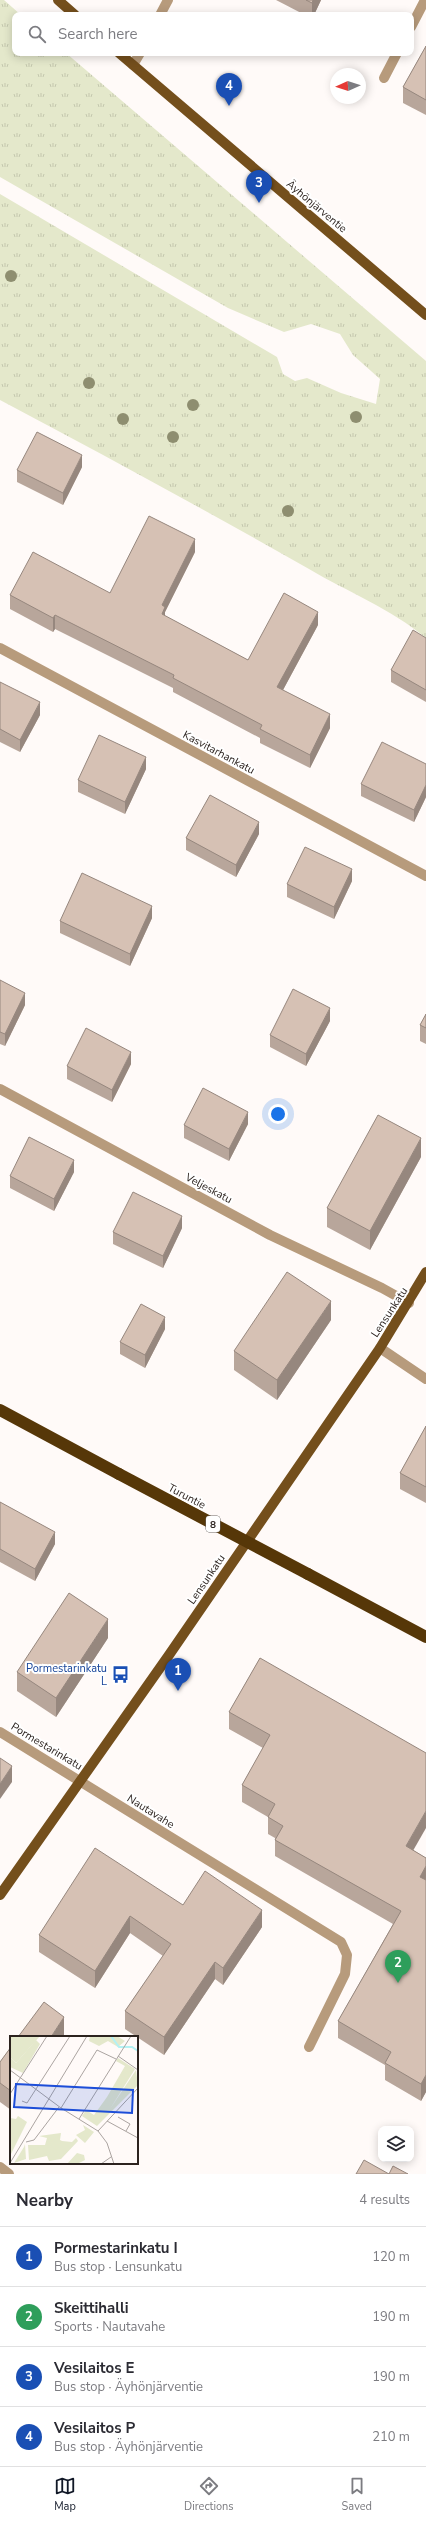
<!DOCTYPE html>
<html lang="en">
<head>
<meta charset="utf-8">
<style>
  :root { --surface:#fff; --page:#f2f2f3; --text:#2b2b33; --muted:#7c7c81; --line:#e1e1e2; --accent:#111827 }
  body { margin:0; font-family:"Nunito Sans",sans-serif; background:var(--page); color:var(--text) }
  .controls { position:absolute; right:12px; bottom:12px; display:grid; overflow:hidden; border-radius:8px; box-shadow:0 2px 10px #0003 }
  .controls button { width:36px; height:36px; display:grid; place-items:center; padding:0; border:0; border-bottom:1px solid var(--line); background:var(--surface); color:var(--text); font:20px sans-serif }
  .compass { position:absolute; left:330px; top:68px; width:36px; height:36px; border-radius:50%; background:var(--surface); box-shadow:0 2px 10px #0003; rotate:267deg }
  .you { position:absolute; left:278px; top:1114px; width:14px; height:14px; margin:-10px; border:3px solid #fff; border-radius:50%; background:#1a73e8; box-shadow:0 0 0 6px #1a73e833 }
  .badge { display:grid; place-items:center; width:26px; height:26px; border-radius:50%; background:var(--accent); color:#fff; font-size:13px; font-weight:700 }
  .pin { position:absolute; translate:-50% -33px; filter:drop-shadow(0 1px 2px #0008) }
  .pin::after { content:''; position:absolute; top:21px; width:14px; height:12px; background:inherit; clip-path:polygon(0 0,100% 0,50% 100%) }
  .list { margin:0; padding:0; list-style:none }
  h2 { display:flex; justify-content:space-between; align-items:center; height:52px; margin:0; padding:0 16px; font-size:17px }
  h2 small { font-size:13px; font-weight:400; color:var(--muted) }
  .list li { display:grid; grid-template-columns:26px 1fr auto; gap:12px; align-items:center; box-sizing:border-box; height:60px; padding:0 16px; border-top:1px solid var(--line) }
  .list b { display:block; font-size:15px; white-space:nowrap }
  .list p { margin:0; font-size:13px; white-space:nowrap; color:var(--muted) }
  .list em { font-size:13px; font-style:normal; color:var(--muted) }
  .icon { flex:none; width:22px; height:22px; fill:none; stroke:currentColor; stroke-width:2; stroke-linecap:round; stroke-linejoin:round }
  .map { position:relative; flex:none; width:426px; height:2174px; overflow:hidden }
  .search { position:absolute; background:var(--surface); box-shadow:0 2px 10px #0003; left:12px; right:12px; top:12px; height:44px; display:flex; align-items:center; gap:10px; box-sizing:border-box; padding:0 14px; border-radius:8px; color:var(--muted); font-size:15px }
  .sheet { height:292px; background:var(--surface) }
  nav { display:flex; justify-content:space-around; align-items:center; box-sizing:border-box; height:56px; border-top:1px solid var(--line); background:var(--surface); font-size:11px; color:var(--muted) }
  nav a { display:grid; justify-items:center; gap:2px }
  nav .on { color:var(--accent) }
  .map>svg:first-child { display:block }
  .grass { fill:url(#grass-tufts) }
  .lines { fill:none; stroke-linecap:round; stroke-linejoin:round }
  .minor { stroke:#b79b7c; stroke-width:10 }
  .major { stroke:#744f1c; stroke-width:10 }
  .highway { stroke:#563708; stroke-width:12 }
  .highway-bridge { stroke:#563708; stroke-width:12 }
  .tree { fill:#8e8e70 }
  .wall { fill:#b8a69b }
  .shaded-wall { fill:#96877e }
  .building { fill:#d6c1b4; stroke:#96877e }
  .labels { text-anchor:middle; stroke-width:4; stroke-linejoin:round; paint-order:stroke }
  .shield { fill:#fff; stroke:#6b6562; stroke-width:1 }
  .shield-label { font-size:10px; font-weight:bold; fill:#2c231f }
  .street-label { font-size:11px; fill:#2c231f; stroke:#fff }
  .transit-label { font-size:11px; fill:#164399; stroke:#fff; text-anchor:end }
  .inset-river { fill:none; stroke:#b3f1f3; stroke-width:2 }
  .inset-road { fill:none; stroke:#aba4a1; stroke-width:1 }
  .view { fill:#1d4ed8; fill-opacity:0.15; stroke:#1d4ed8; stroke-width:2 }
  .inset-edge { fill:none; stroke:#2c231f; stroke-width:2 }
</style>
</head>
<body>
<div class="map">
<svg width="426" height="2174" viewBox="0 0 426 2174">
  <defs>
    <pattern id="grass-tufts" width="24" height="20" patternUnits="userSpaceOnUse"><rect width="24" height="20" fill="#e4e8cb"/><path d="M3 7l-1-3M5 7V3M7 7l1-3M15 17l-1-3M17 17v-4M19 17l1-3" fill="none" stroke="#c4c7ae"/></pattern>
  </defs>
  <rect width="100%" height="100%" fill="#fffaf8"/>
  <!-- grass -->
  <path class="grass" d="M 0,0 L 4,0 L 21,15 L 15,15 L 15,53 L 66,53 L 426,361 L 426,638 C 391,609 348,592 309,569 C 207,511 104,455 0,400 L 0,194 L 277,357 L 283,374 L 295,381 L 307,378 L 341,393 L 376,404 L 380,379 L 353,355 L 340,334 L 311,324 L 284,332 L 228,308 L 0,177 Z"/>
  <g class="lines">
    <!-- minor -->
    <g class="minor">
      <path d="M 160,15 L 168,0"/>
      <path d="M 411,27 L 425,0"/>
      <path d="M 133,65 L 140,53"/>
      <path d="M 384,78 L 397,53"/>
      <path d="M 0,648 L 426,876"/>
      <path d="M 0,1089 L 270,1235 L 382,1288 L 409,1303"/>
      <path d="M 380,1348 L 426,1379"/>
      <path d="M 0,1732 L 341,1942 L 347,1955 L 345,1974 L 309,2047"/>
      <path d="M 0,2167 L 9,2174"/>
    </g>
    <!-- major -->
    <g class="major">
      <path d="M 58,0 L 75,15"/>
      <path d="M 119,53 L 426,315"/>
      <path d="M 0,1895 L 169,1655 L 380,1348 L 426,1272"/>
    </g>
    <!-- highway -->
    <g class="highway">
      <path d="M 0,1410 L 119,1474"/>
      <path d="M 308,1574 L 426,1637"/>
    </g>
    <!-- highway-bridge -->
    <path class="highway-bridge" d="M 119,1474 L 308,1574"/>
  </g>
  <!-- trees -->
  <g class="tree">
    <circle cx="11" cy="276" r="6"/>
    <circle cx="89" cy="383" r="6"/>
    <circle cx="193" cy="405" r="6"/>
    <circle cx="356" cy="417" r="6"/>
    <circle cx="123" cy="419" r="6"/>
    <circle cx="173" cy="437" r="6"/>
    <circle cx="288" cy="511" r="6"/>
  </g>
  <!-- wall -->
  <g class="wall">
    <path d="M 276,0 L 321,0 L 314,15 L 305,15 Z"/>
    <path d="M 426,46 L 426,115 L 403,103 L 403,87 Z"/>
    <path d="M 82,467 L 63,505 L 17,482 L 17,470 Z"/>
    <path d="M 195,552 L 165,612 L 165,616 L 248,660 L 318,625 L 283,690 L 330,728 L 310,768 L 260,743 L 260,738 L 173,692 L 173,688 L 55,629 L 53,632 L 10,609 L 10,595 L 110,593 Z"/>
    <path d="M 426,638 L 426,702 L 391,682 L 391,670 Z"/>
    <path d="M 0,682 L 40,715 L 20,752 L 0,742 Z"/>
    <path d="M 426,764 L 426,797 L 414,822 L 361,796 L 361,784 Z"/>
    <path d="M 146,769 L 125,814 L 78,792 L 78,780 Z"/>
    <path d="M 259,834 L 236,877 L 186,850 L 186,838 Z"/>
    <path d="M 352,881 L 334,919 L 287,897 L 287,884 Z"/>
    <path d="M 152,918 L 130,966 L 60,933 L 60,921 Z"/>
    <path d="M 0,980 L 25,1005 L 5,1046 L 0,1044 Z"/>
    <path d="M 426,1014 L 426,1044 L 420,1041 L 420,1025 Z"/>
    <path d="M 330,1021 L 306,1066 L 270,1047 L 270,1035 Z"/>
    <path d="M 131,1064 L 112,1102 L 67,1079 L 67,1066 Z"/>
    <path d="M 248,1124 L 229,1161 L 184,1138 L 184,1125 Z"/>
    <path d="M 421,1157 L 370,1250 L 327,1227 L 327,1208 Z"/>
    <path d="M 74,1172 L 54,1211 L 10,1188 L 10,1176 Z"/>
    <path d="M 182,1228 L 163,1268 L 113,1244 L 113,1232 Z"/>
    <path d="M 331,1320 L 277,1400 L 234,1370 L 234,1351 Z"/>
    <path d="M 165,1329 L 145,1368 L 120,1354 L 120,1342 Z"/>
    <path d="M 426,1426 L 426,1503 L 400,1489 L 400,1473 Z"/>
    <path d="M 0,1502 L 55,1544 L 35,1581 L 0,1562 Z"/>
    <path d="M 108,1638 L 56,1717 L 17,1691 L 17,1672 Z"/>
    <path d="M 260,1658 L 413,1850 L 426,1858 L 426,2092 L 421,2101 L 385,2080 L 385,2065 L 338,2038 L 338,2021 L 393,1924 L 275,1856 L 275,1838 L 268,1834 L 268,1817 L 242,1802 L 242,1785 L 263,1748 L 229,1729 L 229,1712 Z"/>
    <path d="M 183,1905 L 262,1927 L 223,1985 L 215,1979 L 164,2055 L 125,2029 L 125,2011 L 163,1956 L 130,1933 L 95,1988 L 39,1952 L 39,1935 Z"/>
    <path d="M 11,2047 L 11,2110 L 0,2102 L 0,2062 Z"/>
  </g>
  <!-- shaded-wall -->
  <g class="shaded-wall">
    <path d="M 313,0 L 321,0 L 314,15 L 312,15 L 312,3 Z"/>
    <path d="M 82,455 L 82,467 L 63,505 L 63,493 Z"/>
    <path d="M 195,539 L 195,552 L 165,612 L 165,621 L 162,628 L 162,605 Z"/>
    <path d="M 318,612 L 318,625 L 277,701 L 277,687 Z"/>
    <path d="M 55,615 L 55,629 L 53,632 L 53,618 Z"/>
    <path d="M 40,702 L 40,715 L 20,752 L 20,740 Z"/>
    <path d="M 330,714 L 330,728 L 310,768 L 310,755 Z"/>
    <path d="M 146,757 L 146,769 L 125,814 L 125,802 Z"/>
    <path d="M 426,785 L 426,797 L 414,822 L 414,810 Z"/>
    <path d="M 259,822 L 259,834 L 236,877 L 236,865 Z"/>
    <path d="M 352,869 L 352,881 L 334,919 L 334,907 Z"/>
    <path d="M 152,906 L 152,918 L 130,966 L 130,954 Z"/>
    <path d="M 25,993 L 25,1005 L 5,1046 L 5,1034 Z"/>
    <path d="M 330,1008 L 330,1021 L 306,1066 L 306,1054 Z"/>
    <path d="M 131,1052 L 131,1064 L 112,1102 L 112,1090 Z"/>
    <path d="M 248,1112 L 248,1124 L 229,1161 L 229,1149 Z"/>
    <path d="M 421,1138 L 421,1157 L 370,1250 L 370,1231 Z"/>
    <path d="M 74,1160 L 74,1172 L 54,1211 L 54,1199 Z"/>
    <path d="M 182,1216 L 182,1228 L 163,1268 L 163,1256 Z"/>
    <path d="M 331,1301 L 331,1320 L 277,1400 L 277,1380 Z"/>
    <path d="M 165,1317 L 165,1329 L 145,1368 L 145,1355 Z"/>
    <path d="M 55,1532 L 55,1544 L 35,1581 L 35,1569 Z"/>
    <path d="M 108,1619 L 108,1638 L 56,1717 L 56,1698 Z"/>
    <path d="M 12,1766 L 12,1782 L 0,1799 L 0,1784 Z"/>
    <path d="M 426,1811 L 426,1828 L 406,1863 L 406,1846 Z"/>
    <path d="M 426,1866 L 426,1883 L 420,1877 Z"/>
    <path d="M 262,1910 L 262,1927 L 223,1985 L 223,1968 Z"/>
    <path d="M 130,1916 L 130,1933 L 95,1988 L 95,1971 Z"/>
    <path d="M 215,1962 L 215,1979 L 164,2055 L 164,2037 Z"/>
    <path d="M 64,2017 L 64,2037 L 51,2037 Z"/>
    <path d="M 426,2075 L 426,2092 L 421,2101 L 421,2084 Z"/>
  </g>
  <!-- building -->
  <g class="building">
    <path d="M 306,0 L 313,0 L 312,3 Z"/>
    <path d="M 426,46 L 426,100 L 403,87 Z"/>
    <path d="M 37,432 L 82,455 L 63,493 L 17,470 Z"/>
    <path d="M 149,516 L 195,539 L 162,605 L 165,607 L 162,614 L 248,660 L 284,593 L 318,612 L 277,687 L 330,714 L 310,755 L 260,729 L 262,725 L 173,678 L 174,675 L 55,615 L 53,618 L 10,595 L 33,552 L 110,593 Z"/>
    <path d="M 413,630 L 426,638 L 426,690 L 391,670 Z"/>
    <path d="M 0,682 L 40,702 L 20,740 L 0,729 Z"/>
    <path d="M 99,735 L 146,757 L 125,802 L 78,780 Z"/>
    <path d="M 382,742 L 426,764 L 426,785 L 414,810 L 361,784 Z"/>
    <path d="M 210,795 L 259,822 L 236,865 L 186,838 Z"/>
    <path d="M 305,847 L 352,869 L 334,907 L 287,884 Z"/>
    <path d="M 82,873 L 152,906 L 130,954 L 60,921 Z"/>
    <path d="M 0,980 L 25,993 L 5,1034 L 0,1032 Z"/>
    <path d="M 293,989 L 330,1008 L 306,1054 L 270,1035 Z"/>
    <path d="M 426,1014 L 426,1028 L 420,1025 Z"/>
    <path d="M 86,1028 L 131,1052 L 112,1090 L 67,1066 Z"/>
    <path d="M 203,1088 L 248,1112 L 229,1149 L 184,1125 Z"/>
    <path d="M 378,1115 L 421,1138 L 370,1231 L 327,1208 Z"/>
    <path d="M 29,1137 L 74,1160 L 54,1199 L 10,1176 Z"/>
    <path d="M 133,1192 L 182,1216 L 163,1256 L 113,1232 Z"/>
    <path d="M 287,1272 L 331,1301 L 277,1380 L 234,1351 Z"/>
    <path d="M 141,1304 L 165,1317 L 145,1355 L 120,1342 Z"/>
    <path d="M 426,1426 L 426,1487 L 400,1473 Z"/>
    <path d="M 0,1502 L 55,1532 L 35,1569 L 0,1549 Z"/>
    <path d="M 69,1593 L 108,1619 L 56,1698 L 17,1672 Z"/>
    <path d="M 260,1658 L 426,1753 L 426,1811 L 406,1846 L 426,1858 L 426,1866 L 420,1877 L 426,1880 L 426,2075 L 421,2084 L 385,2063 L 391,2052 L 338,2021 L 401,1911 L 275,1840 L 283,1826 L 268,1817 L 275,1804 L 242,1785 L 270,1735 L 229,1712 Z"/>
    <path d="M 0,1758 L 12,1766 L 0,1784 Z"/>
    <path d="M 95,1848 L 183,1905 L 205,1871 L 262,1910 L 223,1968 L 215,1962 L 164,2037 L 125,2011 L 171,1944 L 130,1916 L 95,1971 L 39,1935 Z"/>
    <path d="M 44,2002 L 64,2017 L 51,2037 L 18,2037 Z"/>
    <path d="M 11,2047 L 11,2091 L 0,2083 L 0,2062 Z"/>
    <path d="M 364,2160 L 389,2174 L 393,2166 L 408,2174 L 356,2174 Z"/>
  </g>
  <!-- icons -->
  <defs>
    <symbol id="bus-bare" viewBox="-9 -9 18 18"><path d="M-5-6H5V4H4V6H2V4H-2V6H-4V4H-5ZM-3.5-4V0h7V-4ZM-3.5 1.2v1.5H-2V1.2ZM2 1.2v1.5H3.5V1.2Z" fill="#1a4fb4" stroke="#fff" stroke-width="2.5" paint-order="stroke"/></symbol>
  </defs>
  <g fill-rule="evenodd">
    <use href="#bus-bare" x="108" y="1662" width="25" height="25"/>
  </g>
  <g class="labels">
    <!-- shield labels -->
    <rect class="shield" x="206" y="1516" width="14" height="16" rx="3"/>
    <g class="shield-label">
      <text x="213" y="1528">8</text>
    </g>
    <!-- street labels -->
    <g class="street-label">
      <text transform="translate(317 206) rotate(40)" y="4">Äyhönjärventie</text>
      <text transform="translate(219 752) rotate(28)" y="4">Kasvitarhankatu</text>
      <text transform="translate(209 1188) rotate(28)" y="4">Veljeskatu</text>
      <text transform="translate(389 1312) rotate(-57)" y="4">Lensunkatu</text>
      <text transform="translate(187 1496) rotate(28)" y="4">Turuntie</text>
      <text transform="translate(206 1579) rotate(-56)" y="4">Lensunkatu</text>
      <text transform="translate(47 1746) rotate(31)" y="4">Pormestarinkatu</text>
      <text transform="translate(151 1811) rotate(32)" y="4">Nautavahe</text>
    </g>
    <!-- transit labels -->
    <g class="transit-label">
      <text x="107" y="1672">Pormestarinkatu<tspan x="107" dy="13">L</tspan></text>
    </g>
  </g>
  <!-- overview -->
  <g transform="translate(10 2036)">
    <rect width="128" height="128" fill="#fffaf8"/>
    <path d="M 108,22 L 125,33 L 100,73 L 126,34 L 128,49 L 87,90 L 72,80 L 76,74 L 84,79 L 97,61 L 115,30 L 106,25 ZM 73,89 L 84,96 L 75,107 L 66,99 L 75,94 Z" fill="#e4e8cb"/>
    <path d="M 80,0 L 107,0 L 115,5 L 108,11 L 98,5 L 89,10 L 79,5 ZM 8,80 L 17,86 L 0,120 L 0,82 L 6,83 ZM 51,97 L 50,104 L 52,105 L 62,106 L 66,102 L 68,105 L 51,123 L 39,125 L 37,120 L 19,124 L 18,109 L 35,109 L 37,102 L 29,100 ZM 15,108 L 16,123 L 4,127 L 14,111 ZM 67,117 L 74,119 L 75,124 L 67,128 L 57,128 Z" fill="#e4e8cb"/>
    <path d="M 0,0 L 30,0 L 6,27 L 0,21 Z" fill="#e4e8cb"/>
    <path d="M 26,4 L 30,8 L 13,37 L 0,31 L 0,21 L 6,27 Z" fill="#e4e8cb"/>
    <path class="inset-river" d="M 101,0 L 109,11 L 122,11 L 128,15"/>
    <path class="inset-road" d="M 108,20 L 128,34M 0,34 L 51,72 L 88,95 L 97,107 L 104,128M 0,58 L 37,0M 12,65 L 17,67 L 60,0M 51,72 L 87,14 L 106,23M 108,81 L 120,88 L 116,95M 69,83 L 121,0M 97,85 L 128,102M 88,95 L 128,52M 16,106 L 24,104 L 49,71M 0,127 L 77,0M 91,128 L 101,121"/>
    <path class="view" d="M 6,48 L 123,54 L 122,77 L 4,71 Z"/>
    <rect width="128" height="128" class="inset-edge"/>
  </g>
</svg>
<div class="controls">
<button><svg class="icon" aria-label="layers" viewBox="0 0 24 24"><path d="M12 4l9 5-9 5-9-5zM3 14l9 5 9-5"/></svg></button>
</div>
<svg class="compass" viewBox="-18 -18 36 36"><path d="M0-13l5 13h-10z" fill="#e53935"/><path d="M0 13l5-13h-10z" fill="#7c7c81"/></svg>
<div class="you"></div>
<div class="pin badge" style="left:178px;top:1691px;background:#1a4fb4">1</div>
<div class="pin badge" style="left:398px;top:1983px;background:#2e9e5b">2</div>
<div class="pin badge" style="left:259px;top:203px;background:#1a4fb4">3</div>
<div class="pin badge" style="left:229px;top:106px;background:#1a4fb4">4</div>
<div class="search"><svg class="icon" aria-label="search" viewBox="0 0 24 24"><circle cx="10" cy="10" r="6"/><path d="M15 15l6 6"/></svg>Search here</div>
</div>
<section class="sheet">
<h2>Nearby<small>4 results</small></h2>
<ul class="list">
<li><span class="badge" style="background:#1a4fb4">1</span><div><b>Pormestarinkatu I</b><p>Bus stop · Lensunkatu</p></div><em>120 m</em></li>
<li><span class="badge" style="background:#2e9e5b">2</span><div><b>Skeittihalli</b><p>Sports · Nautavahe</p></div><em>190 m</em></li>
<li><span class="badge" style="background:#1a4fb4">3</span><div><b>Vesilaitos E</b><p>Bus stop · Äyhönjärventie</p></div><em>190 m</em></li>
<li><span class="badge" style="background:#1a4fb4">4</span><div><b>Vesilaitos P</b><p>Bus stop · Äyhönjärventie</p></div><em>210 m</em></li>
</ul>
</section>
<nav>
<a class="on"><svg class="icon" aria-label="map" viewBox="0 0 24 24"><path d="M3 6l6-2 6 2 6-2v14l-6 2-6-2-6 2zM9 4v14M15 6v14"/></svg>Map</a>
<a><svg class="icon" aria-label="directions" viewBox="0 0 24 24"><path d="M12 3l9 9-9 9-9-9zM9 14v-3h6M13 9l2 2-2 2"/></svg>Directions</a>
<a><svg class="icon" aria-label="saved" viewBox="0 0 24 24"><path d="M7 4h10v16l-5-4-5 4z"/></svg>Saved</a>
</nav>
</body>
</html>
